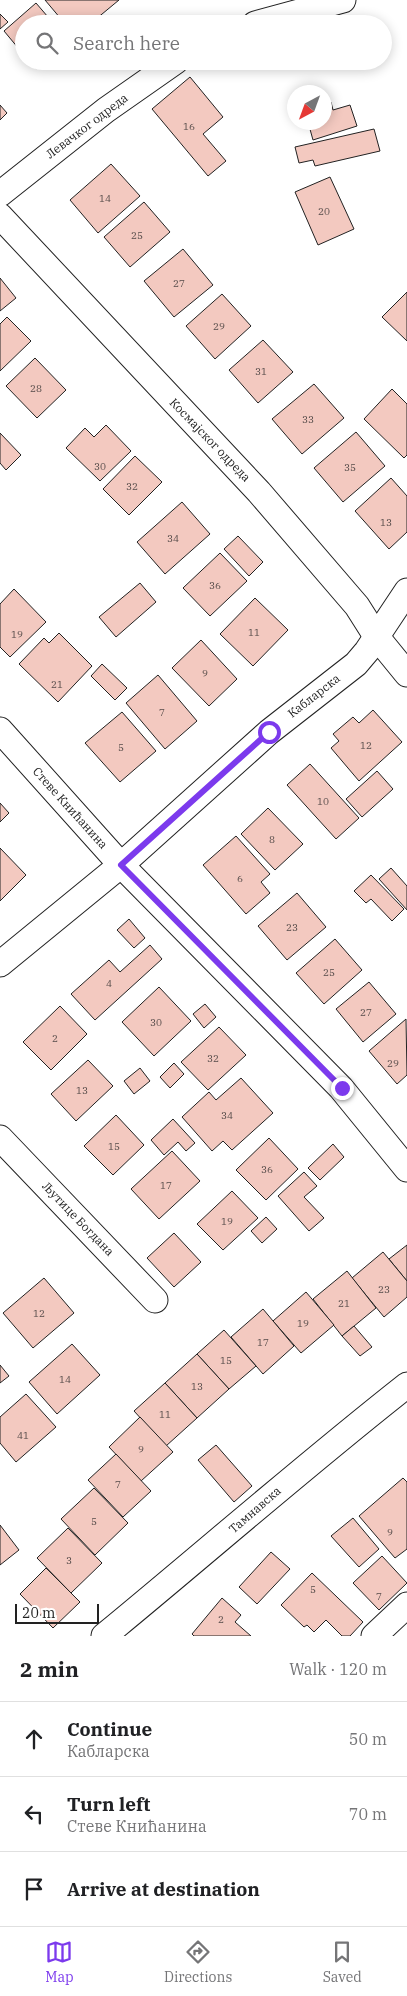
<!DOCTYPE html>
<html lang="en">
<head>
<meta charset="utf-8">
<style>
  :root { --surface:#fff; --page:#f6f6f6; --text:#202124; --muted:#757577; --line:#e0e0e0; --accent:#7c3aed }
  body { margin:0; font-family:"IBM Plex Serif",serif; background:var(--page); color:var(--text) }
  .compass { position:absolute; left:287px; top:85px; width:45px; height:45px; border-radius:50%; background:var(--surface); box-shadow:0 2px 12px #0003; rotate:221deg }
  .scale { position:absolute; left:15px; bottom:12px; width:84px; box-sizing:border-box; padding-left:5px; border:2px solid #222; border-top:0; font-size:14px; line-height:18px; white-space:nowrap; color:#222; -webkit-text-stroke:4px #fff; paint-order:stroke }
  .stop { position:absolute; width:15px; height:15px; margin:-11px; border:4px solid #7c3aed; border-radius:50%; background:#fff }
  .stop.end { background:#7c3aed; border-color:#fff; box-shadow:0 1px 5px #0008 }
  .list { margin:0; padding:0; list-style:none }
  h2 { display:flex; justify-content:space-between; align-items:center; height:65px; margin:0; padding:0 20px; font-size:21px }
  h2 small { font-size:16px; font-weight:400; color:var(--muted) }
  .list li { display:grid; grid-template-columns:32px 1fr auto; gap:15px; align-items:center; box-sizing:border-box; height:75px; padding:0 20px; border-top:1px solid var(--line) }
  .list b { display:block; font-size:19px; white-space:nowrap }
  .list p { margin:0; font-size:16px; white-space:nowrap; color:var(--muted) }
  .list em { font-size:16px; font-style:normal; color:var(--muted) }
  .icon { flex:none; width:28px; height:28px; fill:none; stroke:currentColor; stroke-width:2; stroke-linecap:round; stroke-linejoin:round }
  .map { position:relative; flex:none; width:407px; height:1636px; overflow:hidden }
  .search { position:absolute; background:var(--surface); box-shadow:0 2px 12px #0003; left:15px; right:15px; top:15px; height:55px; display:flex; align-items:center; gap:12px; box-sizing:border-box; padding:0 18px; border-radius:28px; color:var(--muted); font-size:19px }
  .sheet { height:290px; background:var(--surface) }
  nav { display:flex; justify-content:space-around; align-items:center; box-sizing:border-box; height:70px; border-top:1px solid var(--line); background:var(--surface); font-size:14px; color:var(--muted) }
  nav a { display:grid; justify-items:center; gap:2px }
  nav .on { color:var(--accent) }
  .map>svg:first-child { display:block }
  .building { fill:#f3c9c0; stroke:#222 }
  .lines { fill:none; stroke-linecap:round; stroke-linejoin:round }
  .street-casing { stroke:#222; stroke-width:27 }
  .street { stroke:#fff; stroke-width:25 }
  .route { stroke:#7c3aed; stroke-width:6 }
  .labels { text-anchor:middle; stroke-width:4; stroke-linejoin:round; paint-order:stroke }
  .number-label { font-size:10px; fill:#564c4a }
  .street-label { font-size:12px; fill:#222; stroke:#fff }
</style>
</head>
<body>
<div class="map">
<svg width="407" height="1636" viewBox="0 0 407 1636">
  <rect width="100%" height="100%" fill="#fff"/>
  <!-- building -->
  <g class="building">
    <path d="M 45,0 L 119,0 L 90,24 L 69,24 L 64,17 L 61,19 Z"/>
    <path d="M 36,3 L 54,24 L 24,24 L 24,55 L 4,31 Z"/>
    <path d="M 0,14 L 8,22 L 0,29 Z"/>
    <path d="M 29,61 L 45,61 L 36,69 Z"/>
    <path d="M 190,77 L 223,117 L 203,134 L 226,161 L 208,176 L 152,109 Z"/>
    <path d="M 331,102 L 333,110 L 350,105 L 357,126 L 313,140 L 308,122 L 324,122 L 324,104 Z"/>
    <path d="M 0,105 L 7,113 L 0,120 Z"/>
    <path d="M 374,129 L 380,151 L 315,166 L 313,160 L 299,163 L 295,147 Z"/>
    <path d="M 111,164 L 140,196 L 98,233 L 70,200 Z"/>
    <path d="M 330,177 L 354,229 L 318,245 L 295,192 Z"/>
    <path d="M 144,202 L 170,232 L 130,267 L 104,237 Z"/>
    <path d="M 183,249 L 213,285 L 174,317 L 144,281 Z"/>
    <path d="M 0,278 L 16,298 L 0,311 Z"/>
    <path d="M 407,292 L 407,341 L 382,317 Z"/>
    <path d="M 222,294 L 251,326 L 215,359 L 186,326 Z"/>
    <path d="M 7,317 L 31,341 L 0,371 L 0,324 Z"/>
    <path d="M 263,340 L 293,372 L 258,403 L 229,370 Z"/>
    <path d="M 35,358 L 66,390 L 37,418 L 6,386 Z"/>
    <path d="M 314,384 L 344,418 L 302,454 L 272,419 Z"/>
    <path d="M 392,389 L 407,404 L 407,455 L 404,458 L 364,419 Z"/>
    <path d="M 106,425 L 131,451 L 100,481 L 66,448 L 85,428 L 94,437 Z"/>
    <path d="M 356,432 L 385,466 L 343,502 L 314,468 Z"/>
    <path d="M 0,433 L 21,455 L 6,470 L 0,463 Z"/>
    <path d="M 135,456 L 162,482 L 129,515 L 103,489 Z"/>
    <path d="M 391,478 L 407,496 L 407,532 L 389,549 L 355,511 Z"/>
    <path d="M 182,502 L 210,534 L 165,574 L 137,542 Z"/>
    <path d="M 238,536 L 263,562 L 249,576 L 224,549 Z"/>
    <path d="M 220,553 L 247,581 L 210,616 L 183,588 Z"/>
    <path d="M 140,583 L 156,602 L 116,637 L 99,617 Z"/>
    <path d="M 14,589 L 46,622 L 10,657 L 0,647 L 0,604 Z"/>
    <path d="M 255,598 L 288,630 L 253,666 L 220,634 Z"/>
    <path d="M 59,633 L 92,666 L 58,702 L 19,664 L 44,638 L 49,643 Z"/>
    <path d="M 201,640 L 237,679 L 209,706 L 172,668 Z"/>
    <path d="M 102,664 L 127,688 L 115,700 L 91,676 Z"/>
    <path d="M 158,675 L 197,721 L 165,749 L 126,703 Z"/>
    <path d="M 373,710 L 402,742 L 359,781 L 331,748 L 339,741 L 333,734 L 353,717 L 359,723 Z"/>
    <path d="M 122,712 L 156,751 L 120,782 L 85,743 Z"/>
    <path d="M 310,764 L 359,818 L 336,839 L 287,785 Z"/>
    <path d="M 377,771 L 393,789 L 362,817 L 346,799 Z"/>
    <path d="M 0,803 L 9,813 L 0,822 Z"/>
    <path d="M 268,808 L 303,844 L 275,870 L 241,834 Z"/>
    <path d="M 236,836 L 270,874 L 261,882 L 270,893 L 246,914 L 203,865 Z"/>
    <path d="M 0,848 L 26,875 L 0,901 Z"/>
    <path d="M 391,868 L 407,886 L 407,910 L 379,879 Z"/>
    <path d="M 371,875 L 404,909 L 392,921 L 371,899 L 366,903 L 354,891 Z"/>
    <path d="M 297,893 L 326,927 L 287,960 L 258,926 Z"/>
    <path d="M 129,919 L 145,938 L 134,948 L 117,930 Z"/>
    <path d="M 335,939 L 362,970 L 324,1004 L 296,973 Z"/>
    <path d="M 150,945 L 162,959 L 95,1020 L 71,994 L 109,960 L 120,972 Z"/>
    <path d="M 369,982 L 396,1014 L 363,1042 L 336,1009 Z"/>
    <path d="M 159,987 L 191,1021 L 154,1056 L 122,1022 Z"/>
    <path d="M 205,1004 L 216,1017 L 204,1028 L 193,1014 Z"/>
    <path d="M 60,1006 L 87,1034 L 51,1070 L 23,1042 Z"/>
    <path d="M 406,1019 L 407,1075 L 397,1084 L 369,1051 Z"/>
    <path d="M 219,1027 L 246,1055 L 208,1090 L 181,1062 Z"/>
    <path d="M 88,1060 L 113,1086 L 76,1121 L 51,1094 Z"/>
    <path d="M 174,1063 L 184,1074 L 170,1088 L 160,1077 Z"/>
    <path d="M 140,1068 L 150,1081 L 134,1094 L 124,1081 Z"/>
    <path d="M 241,1078 L 273,1113 L 232,1150 L 223,1141 L 212,1151 L 182,1117 L 209,1092 L 216,1100 Z"/>
    <path d="M 116,1115 L 144,1145 L 113,1175 L 84,1146 Z"/>
    <path d="M 173,1119 L 195,1143 L 186,1151 L 178,1142 L 164,1155 L 151,1140 Z"/>
    <path d="M 269,1138 L 298,1169 L 266,1200 L 236,1170 Z"/>
    <path d="M 333,1144 L 344,1157 L 320,1180 L 308,1168 Z"/>
    <path d="M 172,1151 L 200,1181 L 159,1219 L 131,1189 Z"/>
    <path d="M 304,1172 L 317,1186 L 304,1197 L 324,1218 L 309,1231 L 278,1196 Z"/>
    <path d="M 232,1191 L 258,1218 L 223,1250 L 197,1224 Z"/>
    <path d="M 266,1217 L 277,1229 L 262,1243 L 251,1231 Z"/>
    <path d="M 174,1233 L 201,1262 L 174,1287 L 147,1258 Z"/>
    <path d="M 407,1245 L 407,1281 L 389,1259 Z"/>
    <path d="M 383,1252 L 407,1281 L 407,1297 L 384,1317 L 352,1278 Z"/>
    <path d="M 347,1271 L 376,1308 L 342,1336 L 313,1299 Z"/>
    <path d="M 44,1278 L 74,1313 L 33,1348 L 3,1313 Z"/>
    <path d="M 306,1292 L 334,1325 L 301,1353 L 273,1321 Z"/>
    <path d="M 263,1309 L 294,1346 L 263,1374 L 231,1337 Z"/>
    <path d="M 354,1326 L 372,1347 L 360,1356 L 342,1336 Z"/>
    <path d="M 224,1330 L 256,1366 L 229,1389 L 197,1354 Z"/>
    <path d="M 72,1344 L 100,1375 L 57,1414 L 29,1382 Z"/>
    <path d="M 197,1354 L 229,1389 L 197,1418 L 165,1383 Z"/>
    <path d="M 0,1365 L 9,1376 L 0,1383 Z"/>
    <path d="M 165,1383 L 197,1418 L 166,1446 L 134,1411 Z"/>
    <path d="M 26,1394 L 56,1427 L 16,1462 L 0,1443 L 0,1417 Z"/>
    <path d="M 140,1417 L 173,1452 L 141,1481 L 109,1447 Z"/>
    <path d="M 216,1445 L 252,1486 L 234,1502 L 198,1460 Z"/>
    <path d="M 116,1454 L 151,1491 L 123,1517 L 88,1480 Z"/>
    <path d="M 403,1478 L 407,1482 L 407,1549 L 395,1558 L 359,1516 Z"/>
    <path d="M 94,1488 L 128,1523 L 95,1555 L 61,1519 Z"/>
    <path d="M 353,1518 L 379,1549 L 359,1567 L 331,1536 Z"/>
    <path d="M 0,1525 L 19,1550 L 0,1565 Z"/>
    <path d="M 68,1528 L 102,1563 L 71,1593 L 37,1558 Z"/>
    <path d="M 271,1552 L 290,1569 L 257,1604 L 239,1587 Z"/>
    <path d="M 382,1556 L 407,1583 L 379,1610 L 353,1583 Z"/>
    <path d="M 46,1568 L 80,1602 L 53,1628 L 20,1594 Z"/>
    <path d="M 312,1573 L 363,1622 L 350,1636 L 342,1636 L 326,1620 L 314,1632 L 307,1625 L 304,1627 L 281,1605 Z"/>
    <path d="M 222,1598 L 241,1615 L 235,1622 L 251,1636 L 194,1636 L 192,1634 Z"/>
  </g>
  <g class="lines">
    <defs>
      <g id="street">
        <path d="M 255,24 L 343,0"/>
        <path d="M 0,194 L 106,110 L 176,61"/>
        <path d="M 0,216 L 259,492 L 357,606 L 376,636 L 407,674"/>
        <path d="M 0,730 L 121,865 L 341,1088 L 407,1169"/>
        <path d="M 0,964 L 121,865 L 269,732 L 356,664 L 367,651 L 407,591"/>
        <path d="M 0,1138 L 155,1300"/>
        <path d="M 104,1636 C 205,1553 304,1466 407,1385"/>
        <path d="M 374,1636 L 407,1605"/>
      </g>
    </defs>
    <!-- street casing -->
    <use href="#street" class="street-casing"/>
    <!-- street -->
    <use href="#street" class="street"/>
  </g>
  <g class="lines">
    <!-- route -->
    <path class="route" d="M 269,732 L 121,865 L 342,1088"/>
  </g>
  <g class="labels">
    <!-- number labels -->
    <g class="number-label">
      <text x="189" y="130">16</text>
      <text x="105" y="202">14</text>
      <text x="324" y="215">20</text>
      <text x="137" y="239">25</text>
      <text x="179" y="287">27</text>
      <text x="219" y="330">29</text>
      <text x="261" y="375">31</text>
      <text x="36" y="392">28</text>
      <text x="308" y="423">33</text>
      <text x="100" y="470">30</text>
      <text x="350" y="471">35</text>
      <text x="132" y="490">32</text>
      <text x="386" y="526">13</text>
      <text x="173" y="542">34</text>
      <text x="215" y="589">36</text>
      <text x="254" y="636">11</text>
      <text x="17" y="638">19</text>
      <text x="205" y="677">9</text>
      <text x="57" y="688">21</text>
      <text x="162" y="716">7</text>
      <text x="366" y="749">12</text>
      <text x="121" y="751">5</text>
      <text x="323" y="805">10</text>
      <text x="272" y="843">8</text>
      <text x="240" y="882">6</text>
      <text x="292" y="931">23</text>
      <text x="329" y="976">25</text>
      <text x="109" y="987">4</text>
      <text x="366" y="1016">27</text>
      <text x="156" y="1026">30</text>
      <text x="55" y="1042">2</text>
      <text x="213" y="1062">32</text>
      <text x="393" y="1067">29</text>
      <text x="82" y="1094">13</text>
      <text x="227" y="1119">34</text>
      <text x="114" y="1150">15</text>
      <text x="267" y="1173">36</text>
      <text x="166" y="1189">17</text>
      <text x="227" y="1225">19</text>
      <text x="384" y="1293">23</text>
      <text x="344" y="1307">21</text>
      <text x="39" y="1317">12</text>
      <text x="303" y="1327">19</text>
      <text x="263" y="1346">17</text>
      <text x="226" y="1364">15</text>
      <text x="65" y="1383">14</text>
      <text x="197" y="1390">13</text>
      <text x="165" y="1418">11</text>
      <text x="23" y="1439">41</text>
      <text x="141" y="1453">9</text>
      <text x="118" y="1488">7</text>
      <text x="94" y="1525">5</text>
      <text x="390" y="1536">9</text>
      <text x="69" y="1564">3</text>
      <text x="313" y="1593">5</text>
      <text x="379" y="1600">7</text>
      <text x="221" y="1623">2</text>
    </g>
    <!-- street labels -->
    <g class="street-label">
      <text transform="translate(87 126) rotate(-37)" y="4">Левачког одреда</text>
      <text transform="translate(210 440) rotate(46)" y="4">Космајског одреда</text>
      <text transform="translate(314 696) rotate(-38)" y="4">Кабларска</text>
      <text transform="translate(70 808) rotate(48)" y="4">Стеве Книћанина</text>
      <text transform="translate(78 1219) rotate(46)" y="4">Љутице Богдана</text>
      <text transform="translate(255 1510) rotate(-41)" y="4">Тамнавска</text>
    </g>
  </g>
</svg>
<svg class="compass" viewBox="-18 -18 36 36"><path d="M0-13l5 13h-10z" fill="#e53935"/><path d="M0 13l5-13h-10z" fill="#757577"/></svg>
<div class="scale">20 m</div>
<div class="stop" style="left:269px;top:732px"></div>
<div class="stop end" style="left:342px;top:1088px"></div>
<div class="search"><svg class="icon" aria-label="search" viewBox="0 0 24 24"><circle cx="10" cy="10" r="6"/><path d="M15 15l6 6"/></svg>Search here</div>
</div>
<section class="sheet">
<h2>2 min<small>Walk · 120 m</small></h2>
<ul class="list">
<li><svg class="icon" aria-label="ahead" viewBox="0 0 24 24"><path d="M12 20V5M6 11l6-6 6 6"/></svg><div><b>Continue</b><p>Кабларска</p></div><em>50 m</em></li>
<li><svg class="icon" aria-label="left" viewBox="0 0 24 24"><path d="M17 20v-9H6M10 6l-5 5 5 5"/></svg><div><b>Turn left</b><p>Стеве Книћанина</p></div><em>70 m</em></li>
<li><svg class="icon" aria-label="arrive" viewBox="0 0 24 24"><path d="M6 21V4h12l-3 4 3 4H6"/></svg><div><b>Arrive at destination</b></div></li>
</ul>
</section>
<nav>
<a class="on"><svg class="icon" aria-label="map" viewBox="0 0 24 24"><path d="M3 6l6-2 6 2 6-2v14l-6 2-6-2-6 2zM9 4v14M15 6v14"/></svg>Map</a>
<a><svg class="icon" aria-label="directions" viewBox="0 0 24 24"><path d="M12 3l9 9-9 9-9-9zM9 14v-3h6M13 9l2 2-2 2"/></svg>Directions</a>
<a><svg class="icon" aria-label="saved" viewBox="0 0 24 24"><path d="M7 4h10v16l-5-4-5 4z"/></svg>Saved</a>
</nav>
</body>
</html>
